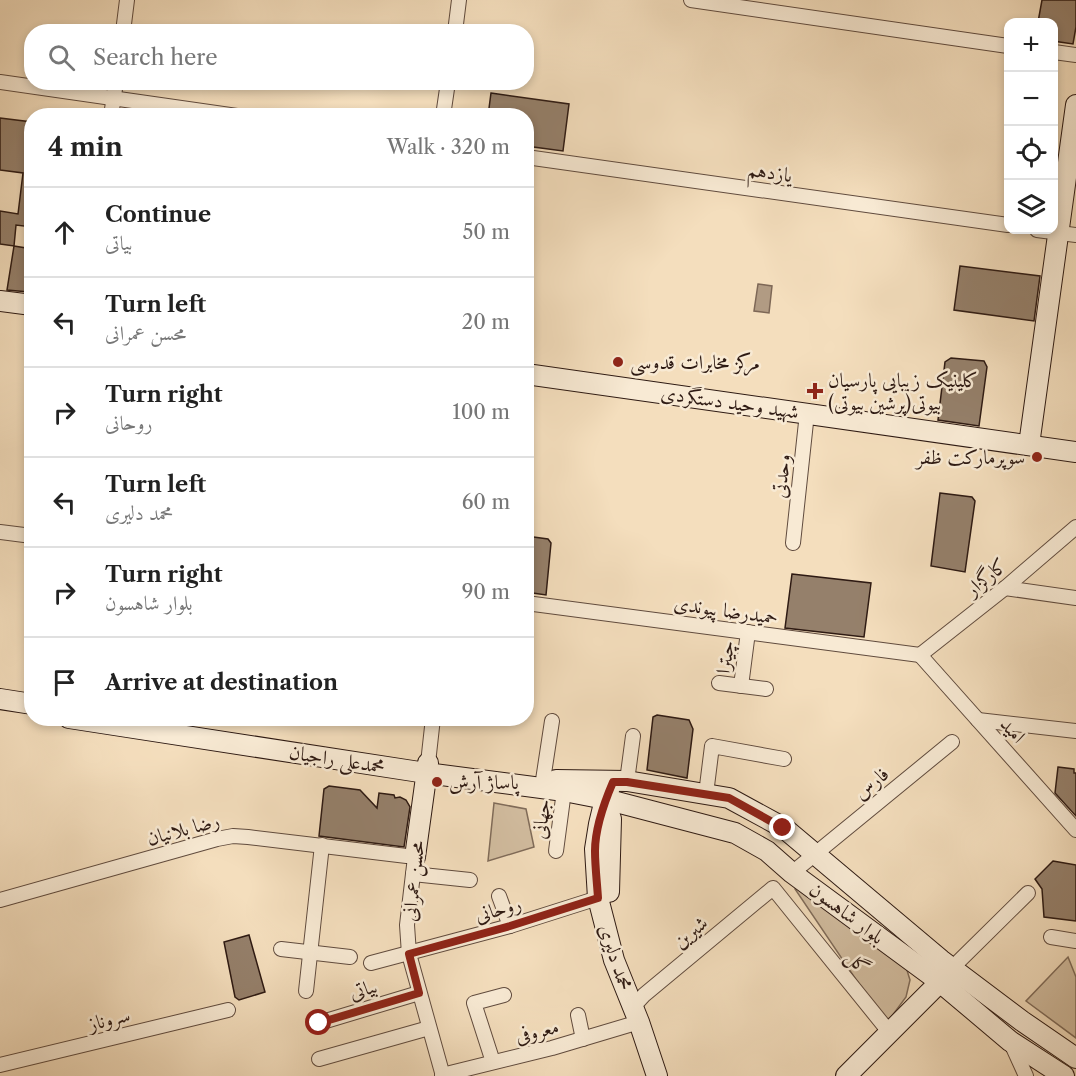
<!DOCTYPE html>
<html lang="en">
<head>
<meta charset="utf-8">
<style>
  :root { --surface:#fff; --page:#f6f6f6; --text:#222; --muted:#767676; --line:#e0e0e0 }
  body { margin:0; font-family:"Libre Caslon Text",Amiri,serif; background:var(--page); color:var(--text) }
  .controls { position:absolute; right:18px; top:18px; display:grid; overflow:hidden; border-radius:12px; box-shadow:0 3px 9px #0003 }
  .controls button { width:54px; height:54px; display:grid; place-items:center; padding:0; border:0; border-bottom:2px solid var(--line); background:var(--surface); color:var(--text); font:30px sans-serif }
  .stop { position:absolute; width:18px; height:18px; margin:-14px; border:4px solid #8f2418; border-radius:50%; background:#fff }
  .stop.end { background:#8f2418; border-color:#fff; box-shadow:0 2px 6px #0008 }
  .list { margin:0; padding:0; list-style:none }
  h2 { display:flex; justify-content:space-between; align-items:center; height:78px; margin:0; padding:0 24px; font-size:26px }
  h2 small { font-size:20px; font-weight:400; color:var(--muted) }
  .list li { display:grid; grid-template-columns:39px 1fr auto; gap:18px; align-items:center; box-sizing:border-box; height:90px; padding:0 24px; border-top:2px solid var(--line) }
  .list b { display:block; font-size:22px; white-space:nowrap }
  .list p { margin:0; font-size:20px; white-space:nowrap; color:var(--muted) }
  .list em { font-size:20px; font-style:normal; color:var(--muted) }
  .icon { flex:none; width:33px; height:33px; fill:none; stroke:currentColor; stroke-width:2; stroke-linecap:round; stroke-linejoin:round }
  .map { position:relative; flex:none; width:1076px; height:1076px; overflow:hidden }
  .search { position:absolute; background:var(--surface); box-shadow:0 3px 9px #0003; left:24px; top:24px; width:510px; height:66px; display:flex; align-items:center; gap:15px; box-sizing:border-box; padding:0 21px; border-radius:24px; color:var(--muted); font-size:22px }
  .panel { position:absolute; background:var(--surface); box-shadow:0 3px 9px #0003; left:24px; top:108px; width:510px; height:618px; border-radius:24px }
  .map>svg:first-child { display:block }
  .green { fill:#d2bda0; stroke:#806c5a; stroke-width:1.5 }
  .water { fill:#b19b83; stroke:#7d6756; stroke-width:1.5 }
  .building { fill:#95806b; stroke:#2e1a13; stroke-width:1.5 }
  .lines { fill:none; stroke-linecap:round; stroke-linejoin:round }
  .street-casing { stroke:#604b3e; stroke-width:16 }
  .secondary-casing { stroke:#2e1a13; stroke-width:22 }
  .street { stroke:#f8ead4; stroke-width:14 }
  .secondary { stroke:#f8ead4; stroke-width:20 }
  .route { stroke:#8f2418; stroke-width:8 }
  .poi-dot { fill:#8f2418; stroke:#f8ead4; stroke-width:2 }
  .labels { text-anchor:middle; stroke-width:5; stroke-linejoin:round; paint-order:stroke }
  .street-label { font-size:20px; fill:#2e1a13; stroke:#f8ead4 }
  .poi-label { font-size:20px; fill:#2e1a13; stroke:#f8ead4; text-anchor:start }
</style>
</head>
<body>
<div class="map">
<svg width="1076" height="1076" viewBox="0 0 1076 1076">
  <rect width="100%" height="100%" fill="#f4debd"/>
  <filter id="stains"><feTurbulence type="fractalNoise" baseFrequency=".00333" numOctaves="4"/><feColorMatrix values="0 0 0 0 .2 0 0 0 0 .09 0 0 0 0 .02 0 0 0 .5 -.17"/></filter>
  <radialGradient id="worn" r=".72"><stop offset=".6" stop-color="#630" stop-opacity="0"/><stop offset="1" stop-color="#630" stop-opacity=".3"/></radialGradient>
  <!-- green -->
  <g class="green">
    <path d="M 494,803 L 526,809 L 534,847 L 488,861 Z"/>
    <path d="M 802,884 L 906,967 L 910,980 L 906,997 L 886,1024 L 795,889 Z"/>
    <path d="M 1068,957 L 1076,977 L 1076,1038 L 1026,1001 Z"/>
  </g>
  <!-- water -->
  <path class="water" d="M 758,284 L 772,286 L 769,313 L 754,311 Z"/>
  <!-- building -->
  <g class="building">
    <path d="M 1042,0 L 1076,0 L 1076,27 L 1073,44 L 1053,41 L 1053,22 L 1038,22 Z"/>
    <path d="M 491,93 L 569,104 L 563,151 L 526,146 L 526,116 L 488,116 Z"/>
    <path d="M 0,118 L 32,122 L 32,227 L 16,225 L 14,246 L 0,244 L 0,211 L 18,214 L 23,173 L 0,170 Z"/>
    <path d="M 14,246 L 32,249 L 32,275 L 29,292 L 7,290 Z"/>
    <path d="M 960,266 L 1040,276 L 1034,321 L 954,310 Z"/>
    <path d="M 951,358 L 984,361 L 987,367 L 979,426 L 938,420 L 945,362 Z"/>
    <path d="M 940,493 L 972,497 L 975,501 L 965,572 L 931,566 Z"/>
    <path d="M 526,536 L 548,539 L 551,543 L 546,595 L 526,592 Z"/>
    <path d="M 792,574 L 871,583 L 864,637 L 785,628 Z"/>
    <path d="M 657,715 L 689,720 L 693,729 L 687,778 L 647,770 L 653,717 Z"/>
    <path d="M 1058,767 L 1074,769 L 1074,773 L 1076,773 L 1076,816 L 1055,793 Z"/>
    <path d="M 329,786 L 360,790 L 377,808 L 379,793 L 394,795 L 395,798 L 400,797 L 406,800 L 410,807 L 404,847 L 319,836 L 324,789 Z"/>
    <path d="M 1053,861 L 1076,865 L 1076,921 L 1044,917 L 1042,889 L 1035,879 Z"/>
    <path d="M 249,935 L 265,992 L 239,1000 L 235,997 L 224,942 Z"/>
  </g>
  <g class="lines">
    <defs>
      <g id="street">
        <path d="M 691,0 L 1008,46"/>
        <path d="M 123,32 L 127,0"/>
        <path d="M 455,32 L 459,0"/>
        <path d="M 1054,52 L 1076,55"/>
        <path d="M 0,82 L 237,116"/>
        <path d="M 111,116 L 116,82"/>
        <path d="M 443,116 L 448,82"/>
        <path d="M 526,157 L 1008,225"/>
        <path d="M 1037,230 L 1076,235"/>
        <path d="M 0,532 L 32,536"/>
        <path d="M 793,543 L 807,413"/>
        <path d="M 1005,588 L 1076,598"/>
        <path d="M 526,603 L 920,655"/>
        <path d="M 920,655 L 1076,830"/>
        <path d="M 920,655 L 1005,588 L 1076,527"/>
        <path d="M 719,683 L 766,689"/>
        <path d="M 741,686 L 748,632"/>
        <path d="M 978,720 L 1076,731"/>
        <path d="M 428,763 L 433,718"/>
        <path d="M 543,780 L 552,721"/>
        <path d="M 627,781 L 633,736"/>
        <path d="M 706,794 L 712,746 L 784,759"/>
        <path d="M 556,851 L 564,791"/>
        <path d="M 792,873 L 952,742"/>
        <path d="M 413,874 L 470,880"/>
        <path d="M 499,896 L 510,926"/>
        <path d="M 0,900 L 217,839 L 233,836 L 248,837 L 415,857 L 407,925 L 409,954 L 443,1076"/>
        <path d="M 1051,937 L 1076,941"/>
        <path d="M 281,949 L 350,957"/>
        <path d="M 371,963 L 510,926 L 598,898"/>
        <path d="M 952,968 L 1028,893"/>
        <path d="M 306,991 L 322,845"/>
        <path d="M 633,1007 L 644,995 L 773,888 L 890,1033"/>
        <path d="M 578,1015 L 583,1039"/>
        <path d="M 319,1023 L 419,993"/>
        <path d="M 1011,1043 L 1026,1076"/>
        <path d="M 319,1059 L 429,1028"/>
        <path d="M 493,1062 L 474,1003 L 504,995"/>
        <path d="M 0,1065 L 228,1010"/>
        <path d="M 442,1075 L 552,1048 L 639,1022"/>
      </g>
      <g id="secondary">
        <path d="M 0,301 L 32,305"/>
        <path d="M 526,374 L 1076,452"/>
        <path d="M 1029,445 L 1076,105"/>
        <path d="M 0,699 L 32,704"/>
        <path d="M 69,718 L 426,773 L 564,791 L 605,799 L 735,833 L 767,851 L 792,873 L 940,982 L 1010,1041 L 1064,1076"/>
        <path d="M 556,780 L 627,781 L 729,798 L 784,828 L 941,960 L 1022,1021 L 1076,1058"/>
        <path d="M 610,787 L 605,799 L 599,824 L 595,849 L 598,898 L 614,960 L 639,1022 L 657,1076"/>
        <path d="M 415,857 L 428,763"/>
        <path d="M 609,892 L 611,819 L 609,813"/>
        <path d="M 846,1076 L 940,982"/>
      </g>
    </defs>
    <!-- street casing -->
    <use href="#street" class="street-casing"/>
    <!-- secondary casing -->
    <use href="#secondary" class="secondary-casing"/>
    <!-- street -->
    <use href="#street" class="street"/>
    <!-- secondary -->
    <use href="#secondary" class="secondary"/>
  </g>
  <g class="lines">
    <!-- route -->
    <path class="route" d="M 319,1023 L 419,993 L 409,954 L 510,926 L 598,898 C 597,882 595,866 595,851 C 595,827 604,803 613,782 L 627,782 L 729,798 L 783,828"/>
  </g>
  <!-- markers -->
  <g class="poi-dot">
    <circle cx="618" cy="362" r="6"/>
    <path d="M812 382h6v6h6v6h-6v6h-6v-6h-6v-6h6z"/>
    <circle cx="1037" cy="457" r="6"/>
    <circle cx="437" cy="782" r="6"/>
  </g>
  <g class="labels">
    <!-- street labels -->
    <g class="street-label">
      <text transform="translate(770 172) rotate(8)" y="7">یازدهم</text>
      <text transform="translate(730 402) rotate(8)" y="7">شهید وحید دستگردی</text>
      <text transform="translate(781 476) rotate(-84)" y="7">وحدتی</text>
      <text transform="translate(986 577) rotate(-39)" y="7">کارگزار</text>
      <text transform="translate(726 610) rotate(8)" y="7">حمیدرضا پیوندی</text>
      <text transform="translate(725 657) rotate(-82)" y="7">چیترا</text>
      <text transform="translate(1013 730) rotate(48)" y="7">امید</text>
      <text transform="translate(337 759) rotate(9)" y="7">محمدعلی راجیان</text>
      <text transform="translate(871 783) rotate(-39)" y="7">فارس</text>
      <text transform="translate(541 819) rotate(-83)" y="7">جهانی</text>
      <text transform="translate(183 829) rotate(-15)" y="7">رضا بلانیان</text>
      <text transform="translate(413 881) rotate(-84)" y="7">محسن عمرانی</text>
      <text transform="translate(498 909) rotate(-16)" y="7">روحانی</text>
      <text transform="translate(847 913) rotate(37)" y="7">بلوار شاهسون</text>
      <text transform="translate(690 932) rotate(-40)" y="7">شیرین</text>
      <text transform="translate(616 957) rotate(72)" y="7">محمد دلیری</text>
      <text transform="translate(858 962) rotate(51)" y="7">گل</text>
      <text transform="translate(363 989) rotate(-17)" y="7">بیاتی</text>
      <text transform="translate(109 1019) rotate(-14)" y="7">سروناز</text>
      <text transform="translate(537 1031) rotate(-14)" y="7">معروفی</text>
    </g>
    <!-- poi labels -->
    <g class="poi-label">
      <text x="630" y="369">مرکز مخابرات قدوسی</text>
      <text x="828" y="387">کلینیک زیبایی پارسیان<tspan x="828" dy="23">بیوتی(پرشین بیوتی)</tspan></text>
      <text x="1025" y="464" text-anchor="end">سوپرمارکت ظفر</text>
      <text x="449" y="789">پاساژ آرش</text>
    </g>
  </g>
  <rect width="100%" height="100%" filter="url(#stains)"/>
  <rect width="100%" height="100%" fill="url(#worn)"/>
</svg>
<div class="controls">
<button>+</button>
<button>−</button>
<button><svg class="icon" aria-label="locate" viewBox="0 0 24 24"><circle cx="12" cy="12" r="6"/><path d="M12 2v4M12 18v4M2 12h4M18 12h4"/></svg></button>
<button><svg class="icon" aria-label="layers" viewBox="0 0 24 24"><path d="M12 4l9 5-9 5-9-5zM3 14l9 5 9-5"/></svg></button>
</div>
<div class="stop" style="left:319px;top:1023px"></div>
<div class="stop end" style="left:783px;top:828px"></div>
<div class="search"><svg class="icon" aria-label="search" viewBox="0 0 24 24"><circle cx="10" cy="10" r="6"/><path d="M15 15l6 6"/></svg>Search here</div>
<section class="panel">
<h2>4 min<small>Walk · 320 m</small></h2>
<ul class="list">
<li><svg class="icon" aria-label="ahead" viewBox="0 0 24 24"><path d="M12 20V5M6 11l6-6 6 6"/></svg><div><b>Continue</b><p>بیاتی</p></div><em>50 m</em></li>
<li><svg class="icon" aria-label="left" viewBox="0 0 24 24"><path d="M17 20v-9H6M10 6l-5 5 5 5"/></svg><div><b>Turn left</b><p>محسن عمرانی</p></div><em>20 m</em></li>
<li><svg class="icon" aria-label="right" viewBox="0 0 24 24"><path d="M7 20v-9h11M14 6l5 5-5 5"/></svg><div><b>Turn right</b><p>روحانی</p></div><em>100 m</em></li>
<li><svg class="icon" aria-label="left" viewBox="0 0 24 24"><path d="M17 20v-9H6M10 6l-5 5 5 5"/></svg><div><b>Turn left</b><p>محمد دلیری</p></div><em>60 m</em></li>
<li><svg class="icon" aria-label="right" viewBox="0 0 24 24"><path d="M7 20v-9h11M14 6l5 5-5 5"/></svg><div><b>Turn right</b><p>بلوار شاهسون</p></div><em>90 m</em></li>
<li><svg class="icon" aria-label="arrive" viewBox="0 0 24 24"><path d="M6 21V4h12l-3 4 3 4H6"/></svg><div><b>Arrive at destination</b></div></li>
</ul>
</section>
</div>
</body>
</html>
